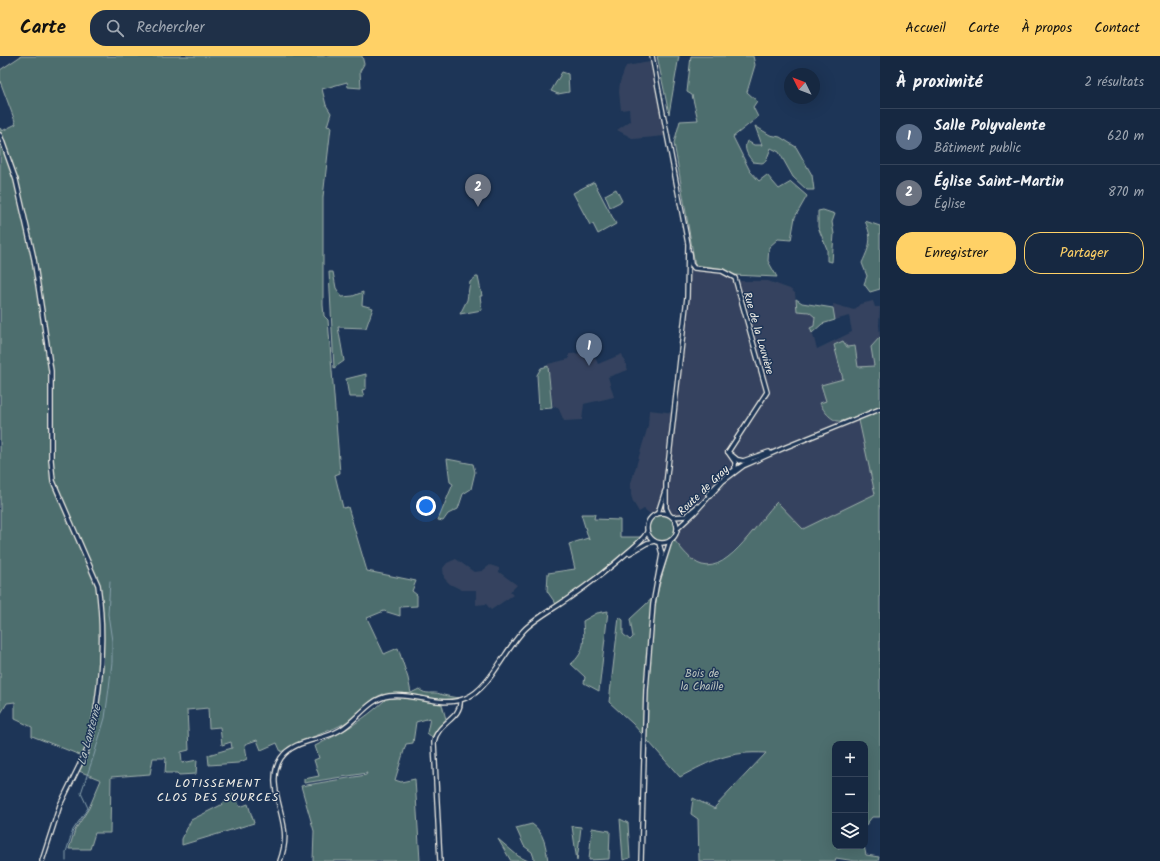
<!DOCTYPE html>
<html lang="fr">
<head>
<meta charset="utf-8">
<style>
  :root { --surface:#162841; --page:#1f3048; --text:#f1f3f6; --muted:#9ea6b1; --line:#35445a; --accent:#ffd166 }
  body { margin:0; font-family:Kalam,sans-serif; background:var(--page); color:var(--text) }
  .controls { position:absolute; right:12px; bottom:12px; display:grid; overflow:hidden; border-radius:8px; box-shadow:0 4px 16px #0002 }
  .controls button { width:36px; height:36px; display:grid; place-items:center; padding:0; border:0; border-bottom:1px solid var(--line); background:var(--surface); color:var(--text); font:20px sans-serif }
  .compass { position:absolute; left:784px; top:12px; width:36px; height:36px; border-radius:50%; background:var(--surface); box-shadow:0 4px 16px #0002; rotate:312deg }
  .you { position:absolute; left:426px; top:450px; width:14px; height:14px; margin:-10px; border:3px solid #fff; border-radius:50%; background:#1a73e8; box-shadow:0 0 0 6px #1a73e833 }
  .badge { display:grid; place-items:center; width:26px; height:26px; border-radius:50%; background:var(--accent); color:#fff; font-size:13px; font-weight:700 }
  .pin { position:absolute; translate:-50% -33px; filter:drop-shadow(0 1px 2px #0008) }
  .pin::after { content:''; position:absolute; top:21px; width:14px; height:12px; background:inherit; clip-path:polygon(0 0,100% 0,50% 100%) }
  .list { margin:0; padding:0; list-style:none }
  h2 { display:flex; justify-content:space-between; align-items:center; height:52px; margin:0; padding:0 16px; font-size:17px }
  h2 small { font-size:13px; font-weight:400; color:var(--muted) }
  .list li { display:grid; grid-template-columns:26px 1fr auto; gap:12px; align-items:center; box-sizing:border-box; height:56px; padding:0 16px; border-top:1px solid var(--line) }
  .list b { display:block; font-size:15px; white-space:nowrap }
  .list p { margin:0; font-size:13px; white-space:nowrap; color:var(--muted) }
  .list em { font-size:13px; font-style:normal; color:var(--muted) }
  .actions { display:flex; gap:8px; padding:12px 16px }
  .actions a { flex:1; padding:9px 0; border:1px solid var(--accent); border-radius:16px; text-align:center; font-size:14px; color:var(--accent) }
  .actions .main { background:var(--accent); color:#111 }
  .icon { flex:none; width:22px; height:22px; fill:none; stroke:currentColor; stroke-width:2; stroke-linecap:round; stroke-linejoin:round }
  .map { position:relative; flex:none; width:880px; height:805px; overflow:hidden }
  header { display:flex; align-items:center; gap:24px; box-sizing:border-box; height:56px; padding:0 20px; background:var(--accent); color:#111 }
  header strong { font-size:19px }
  nav { display:flex; gap:22px; margin-inline-start:auto; font-size:14px }
  .search { width:280px; height:36px; background:var(--page); display:flex; align-items:center; gap:10px; box-sizing:border-box; padding:0 14px; border-radius:16px; color:var(--muted); font-size:15px }
  main { display:flex }
  aside { flex:1; background:var(--surface) }
  .map>svg:first-child { display:block }
  .built { fill:#34435f }
  .green { fill:#4d6e6e; stroke:#a0b0ab }
  .lines { fill:none; stroke-linecap:round; stroke-linejoin:round }
  .stream { stroke:#87a0ac; stroke-width:1 }
  .secondary-casing { stroke:#f4f1e8; stroke-width:6 }
  .secondary { stroke:#1d3557; stroke-width:3.5 }
  .labels { text-anchor:middle; stroke-width:3; stroke-linejoin:round; paint-order:stroke }
  .street-label { font-size:11px; fill:#f4f1e8; stroke:#1d3557 }
  .park-label { font-size:11px; fill:#bac3bd; stroke:#1d3557 }
  .water-label { font-size:12px; font-style:italic; fill:#b5c2c5; stroke:#1d3557 }
  .neighbourhood-label { font-size:12px; letter-spacing:1px; fill:#f4f1e8; stroke:#1d3557 }
</style>
</head>
<body>
<header>
<strong>Carte</strong>
<div class="search"><svg class="icon" aria-label="search" viewBox="0 0 24 24"><circle cx="10" cy="10" r="6"/><path d="M15 15l6 6"/></svg>Rechercher</div>
<nav><a>Accueil</a><a>Carte</a><a>À propos</a><a>Contact</a></nav>
</header>
<main>
<div class="map">
<svg width="880" height="805" viewBox="0 0 880 805">
  <rect width="100%" height="100%" fill="#1d3557"/>
  <filter id="ink" filterUnits="userSpaceOnUse"><feTurbulence type="fractalNoise" baseFrequency=".025" numOctaves="2"/><feDisplacementMap in="SourceGraphic" scale="8" xChannelSelector="R" yChannelSelector="G"/><feConvolveMatrix kernelMatrix="1 2 1 2 8 2 1 2 1" color-interpolation-filters="sRGB"/></filter>
  <g filter="url(#ink)">
    <!-- built -->
    <g class="built">
      <path d="M 650,6 L 665,80 L 634,83 L 617,74 L 630,65 L 629,53 L 621,54 L 619,36 L 620,26 L 626,10 Z"/>
      <path d="M 690,212 L 722,218 L 741,225 L 768,225 L 790,233 L 795,237 L 797,255 L 809,256 L 816,261 L 814,270 L 811,272 L 817,293 L 852,276 L 849,260 L 835,264 L 833,248 L 854,254 L 860,248 L 873,245 L 875,251 L 880,251 L 879,269 L 880,281 L 871,291 L 874,310 L 858,311 L 843,285 L 834,290 L 843,323 L 842,365 L 858,359 L 875,438 L 803,473 L 770,453 L 755,475 L 727,501 L 711,510 L 701,509 L 692,504 L 674,484 L 681,471 L 675,460 L 670,456 L 662,455 L 655,457 L 649,457 L 644,453 L 639,456 L 633,446 L 631,439 L 631,427 L 648,370 L 649,354 L 676,357 L 689,248 Z"/>
      <path d="M 585,297 L 594,299 L 598,308 L 622,298 L 628,314 L 608,321 L 614,341 L 584,348 L 582,364 L 564,365 L 558,351 L 553,351 L 548,308 L 569,303 L 569,298 Z"/>
      <path d="M 456,503 L 474,516 L 482,515 L 490,509 L 499,512 L 499,516 L 517,529 L 510,536 L 513,539 L 491,554 L 486,548 L 476,549 L 476,534 L 462,534 L 450,528 L 444,522 L 443,512 L 447,507 Z"/>
    </g>
    <!-- green -->
    <g class="green">
      <path d="M 21,0 L 362,0 L 364,8 L 360,15 L 361,32 L 348,31 L 347,26 L 322,33 L 326,49 L 331,57 L 327,70 L 331,71 L 323,141 L 323,249 L 324,260 L 328,264 L 340,417 L 335,419 L 343,452 L 348,451 L 367,515 L 416,525 L 412,535 L 417,539 L 417,550 L 400,551 L 400,560 L 384,555 L 367,562 L 384,598 L 398,592 L 408,622 L 411,637 L 419,633 C 426,640 433,635 440,638 C 446,640 452,641 459,642 L 442,649 L 446,663 L 439,670 L 432,681 L 427,677 L 430,662 L 416,666 L 413,687 L 406,688 L 395,724 L 401,726 L 415,723 L 420,805 L 313,805 L 314,775 L 301,730 L 366,719 L 367,717 L 304,727 L 304,723 L 319,720 L 314,704 L 319,702 L 315,690 C 341,677 364,664 385,644 L 383,638 C 366,645 365,653 352,663 C 330,677 303,682 281,696 L 277,687 L 261,694 L 257,684 L 245,688 L 247,703 L 238,707 L 209,709 L 208,699 L 232,692 L 231,686 L 222,689 L 220,671 L 209,672 L 208,652 L 187,654 L 189,694 L 181,696 L 182,707 L 197,704 L 196,718 L 179,719 L 177,717 L 165,717 L 166,702 L 153,702 L 150,718 L 111,721 L 110,777 L 95,777 L 90,793 L 69,793 L 75,774 L 89,752 L 101,724 L 79,715 L 85,701 L 32,680 L 32,671 L 15,663 L 15,646 L 7,647 L 0,659 L 0,72 L 2,75 L 16,68 L 0,25 L 0,14 Z"/>
      <path d="M 657,0 L 679,0 L 669,58 Z"/>
      <path d="M 691,0 L 753,0 L 755,9 L 747,36 L 757,45 L 753,51 L 758,61 L 733,81 L 750,115 L 759,125 L 767,119 L 779,133 L 791,126 L 807,140 L 795,161 L 791,184 L 778,183 L 769,191 L 768,205 L 777,221 L 733,219 L 724,213 L 695,209 L 674,87 L 680,65 L 698,64 L 692,39 L 687,36 Z"/>
      <path d="M 562,16 L 568,18 L 569,36 L 558,38 L 551,35 Z"/>
      <path d="M 755,70 L 770,79 L 780,81 L 796,91 L 812,119 L 814,134 L 807,134 L 793,121 L 779,96 L 771,92 L 766,105 L 762,107 L 753,106 C 748,100 743,93 747,85 L 754,89 L 762,89 Z"/>
      <path d="M 594,126 L 616,168 L 598,178 L 593,168 L 590,169 L 573,137 Z"/>
      <path d="M 616,133 L 622,145 L 610,151 L 605,139 Z"/>
      <path d="M 823,154 L 835,158 L 832,166 L 834,178 L 832,206 L 827,205 L 827,193 L 818,171 L 818,155 Z"/>
      <path d="M 865,165 L 880,170 L 880,233 L 870,236 L 864,228 L 867,220 L 862,207 C 870,189 873,183 865,165 Z"/>
      <path d="M 329,216 L 333,216 L 336,232 L 342,241 L 353,240 L 363,236 L 362,249 L 373,252 L 366,272 L 338,271 L 344,305 L 334,312 Z"/>
      <path d="M 476,221 L 478,221 L 482,240 L 480,240 L 482,254 L 460,258 L 467,244 L 470,226 Z"/>
      <path d="M 796,243 L 802,247 L 833,252 L 835,264 L 822,268 L 812,277 L 810,272 L 814,270 L 815,261 L 809,256 L 797,255 Z"/>
      <path d="M 880,281 L 880,761 L 872,761 L 865,770 L 865,688 L 835,688 L 835,790 L 838,790 L 838,792 L 844,790 L 864,790 L 866,799 L 879,801 L 878,805 L 855,805 L 836,802 L 835,805 L 699,805 L 698,763 L 691,758 L 693,742 L 715,753 L 715,751 L 766,697 C 729,695 712,704 680,721 L 633,668 L 609,646 L 619,561 L 623,564 L 623,578 L 630,584 L 633,581 L 630,563 L 657,538 L 670,490 L 674,484 C 682,493 691,506 702,509 C 729,517 760,462 777,446 L 803,473 L 875,438 L 858,360 C 853,361 847,364 842,365 C 833,367 823,355 820,347 L 826,345 L 821,329 L 843,323 L 834,289 L 843,285 L 847,291 L 855,290 L 858,311 L 874,310 L 871,291 Z"/>
      <path d="M 548,310 L 552,352 L 539,353 L 537,319 L 541,312 Z"/>
      <path d="M 366,318 L 366,333 L 362,334 L 364,341 L 349,341 L 346,323 Z"/>
      <path d="M 447,403 L 473,408 L 475,416 L 471,433 L 463,438 L 458,453 L 448,458 L 443,465 L 438,464 L 453,428 L 450,426 Z"/>
      <path d="M 581,458 L 595,458 L 594,463 L 620,464 L 620,481 L 642,481 L 582,531 L 556,548 L 547,535 L 548,517 L 575,513 L 569,488 L 588,482 L 589,484 Z"/>
      <circle cx="662" cy="472" r="14"/>
      <path d="M 608,555 L 599,635 L 584,627 L 585,621 L 571,608 C 586,596 584,583 583,565 L 597,557 Z"/>
      <path d="M 233,738 L 240,751 L 248,748 L 254,767 L 182,789 L 182,783 L 191,764 L 221,749 Z"/>
      <path d="M 620,763 L 628,767 L 630,802 L 623,804 Z"/>
      <path d="M 532,768 C 544,776 546,791 548,805 L 535,805 L 532,796 L 524,790 L 516,772 Z"/>
      <path d="M 572,770 L 581,771 L 577,805 Z"/>
      <path d="M 592,772 L 610,775 L 609,803 L 589,804 Z"/>
      <path d="M 498,783 L 518,800 L 528,805 L 511,805 Z"/>
    </g>
    <g class="lines">
      <!-- stream -->
      <path class="stream" d="M 66,805 L 66,796 L 73,774 L 88,752 L 81,737 L 94,699 L 105,662 L 109,632 L 112,606 L 112,585 L 108,558 L 110,525"/>
      <defs>
        <g id="secondary">
          <path d="M 652,0 L 688,188 L 687,241 L 666,428 L 666,452 L 669,458"/>
          <path d="M 0,79 L 16,124 L 34,203 L 51,315 L 51,404 L 53,425 L 98,529 C 105,579 101,633 91,683 L 86,696 L 60,749 L 42,805"/>
          <path d="M 690,197 L 691,208 L 694,212 L 722,215 L 735,222 L 767,336 L 728,396"/>
          <path d="M 728,396 L 739,405"/>
          <path d="M 728,396 L 735,406 L 735,412"/>
          <path d="M 739,404 L 743,405 L 769,396"/>
          <path d="M 708,438 L 728,418 L 750,405"/>
          <circle cx="662" cy="472" r="15"/>
          <path d="M 658,457 L 665,435"/>
          <path d="M 673,461 L 686,460 L 698,450"/>
          <path d="M 678,472 L 695,456 L 723,425 L 743,410 L 786,391 L 880,353"/>
          <path d="M 630,497 L 647,487 L 654,485"/>
          <path d="M 657,526 L 670,485"/>
          <path d="M 280,805 C 284,794 286,783 284,772 C 281,749 267,723 281,702 C 294,683 322,685 340,674 C 358,664 368,643 389,640 C 416,636 440,653 466,642 C 490,633 506,591 526,572 C 538,561 553,553 566,544 C 588,529 609,513 628,496 C 635,490 643,484 647,476"/>
          <path d="M 440,805 L 434,686 C 437,667 462,662 460,645"/>
          <path d="M 641,805 L 646,634 L 653,548 L 662,498 L 659,487"/>
        </g>
      </defs>
      <!-- secondary casing -->
      <use href="#secondary" class="secondary-casing"/>
      <!-- secondary -->
      <use href="#secondary" class="secondary"/>
    </g>
  </g>
  <g class="labels">
    <!-- street labels -->
    <g class="street-label">
      <text transform="translate(759 277) rotate(74)" y="4">Rue de la Louvière</text>
      <text transform="translate(703 434) rotate(-44)" y="4">Route de Gray</text>
    </g>
    <!-- park labels -->
    <g class="park-label">
      <text x="702" y="621">Bois de<tspan x="702" dy="13">la Chaille</tspan></text>
    </g>
    <!-- water labels -->
    <g class="water-label">
      <text transform="translate(89 679) rotate(-75)" y="4">La Lanterne</text>
    </g>
    <!-- neighbourhood labels -->
    <g class="neighbourhood-label">
      <text x="218" y="731">LOTISSEMENT<tspan x="218" dy="14">CLOS DES SOURCES</tspan></text>
    </g>
  </g>
</svg>
<div class="controls">
<button>+</button>
<button>−</button>
<button><svg class="icon" aria-label="layers" viewBox="0 0 24 24"><path d="M12 4l9 5-9 5-9-5zM3 14l9 5 9-5"/></svg></button>
</div>
<svg class="compass" viewBox="-18 -18 36 36"><path d="M0-13l5 13h-10z" fill="#e53935"/><path d="M0 13l5-13h-10z" fill="#9ea6b1"/></svg>
<div class="you"></div>
<div class="pin badge" style="left:589px;top:310px;background:#5c6f8a">1</div>
<div class="pin badge" style="left:478px;top:151px;background:#6b7280">2</div>
</div>
<aside>
<h2>À proximité<small>2 résultats</small></h2>
<ul class="list">
<li><span class="badge" style="background:#5c6f8a">1</span><div><b>Salle Polyvalente</b><p>Bâtiment public</p></div><em>620 m</em></li>
<li><span class="badge" style="background:#6b7280">2</span><div><b>Église Saint-Martin</b><p>Église</p></div><em>870 m</em></li>
</ul>
<div class="actions"><a class="main">Enregistrer</a><a>Partager</a></div>
</aside>
</main>
</body>
</html>
